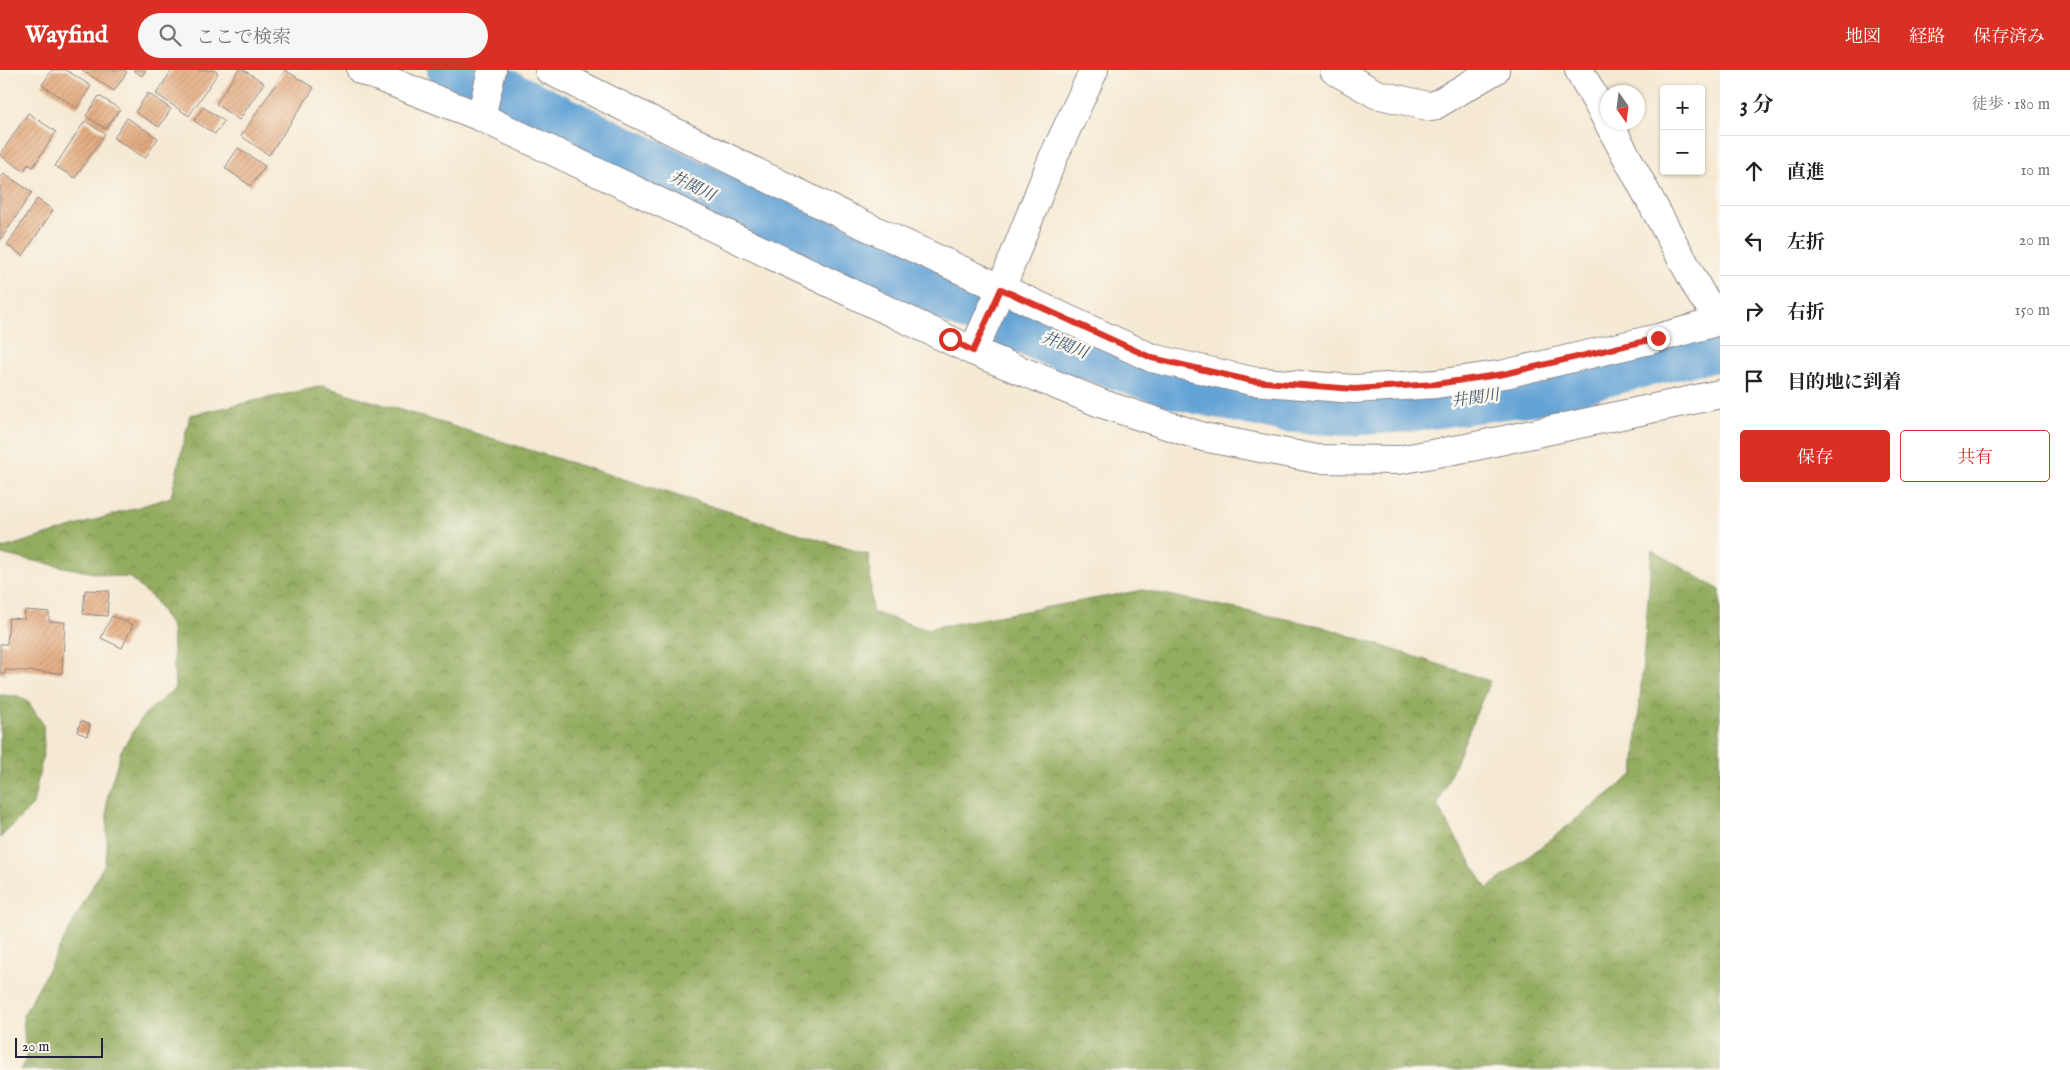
<!DOCTYPE html>
<html lang="ja">
<head>
<meta charset="utf-8">
<style>
  :root { --surface:#fff; --page:#f6f6f6; --text:#222; --muted:#767676; --line:#e0e0e0; --accent:#d93025 }
  body { margin:0; font-family:"IM FELL English","Noto Serif JP",serif; background:var(--page); color:var(--text) }
  .controls { position:absolute; right:15px; top:15px; display:grid; overflow:hidden; border-radius:5px; box-shadow:0 1px 4px #0004 }
  .controls button { width:45px; height:45px; display:grid; place-items:center; padding:0; border:0; border-bottom:1px solid var(--line); background:var(--surface); color:var(--text); font:25px sans-serif }
  .compass { position:absolute; left:1600px; top:15px; width:45px; height:45px; border-radius:50%; background:var(--surface); box-shadow:0 1px 4px #0004; rotate:166deg }
  .scale { position:absolute; left:15px; bottom:12px; width:88px; box-sizing:border-box; padding-left:5px; border:2px solid #22223b; border-top:0; font-size:14px; line-height:18px; white-space:nowrap; color:#22223b; -webkit-text-stroke:4px #fbf7ec; paint-order:stroke }
  .stop { position:absolute; width:15px; height:15px; margin:-11px; border:4px solid #d93025; border-radius:50%; background:#fff }
  .stop.end { background:#d93025; border-color:#fff; box-shadow:0 1px 5px #0008 }
  .list { margin:0; padding:0; list-style:none }
  h2 { display:flex; justify-content:space-between; align-items:center; height:65px; margin:0; padding:0 20px; font-size:21px }
  h2 small { font-size:16px; font-weight:400; color:var(--muted) }
  .list li { display:grid; grid-template-columns:32px 1fr auto; gap:15px; align-items:center; box-sizing:border-box; height:70px; padding:0 20px; border-top:1px solid var(--line) }
  .list b { display:block; font-size:19px; white-space:nowrap }
  .list em { font-size:16px; font-style:normal; color:var(--muted) }
  .actions { display:flex; gap:10px; padding:15px 20px }
  .actions a { flex:1; padding:11px 0; border:1px solid var(--accent); border-radius:5px; text-align:center; font-size:18px; color:var(--accent) }
  .actions .main { background:var(--accent); color:#fff }
  .icon { flex:none; width:28px; height:28px; fill:none; stroke:currentColor; stroke-width:2; stroke-linecap:round; stroke-linejoin:round }
  .map { position:relative; flex:none; width:1720px; height:1000px; overflow:hidden }
  header { display:flex; align-items:center; gap:30px; box-sizing:border-box; height:70px; padding:0 25px; background:var(--accent); color:#fff }
  header strong { font-size:24px }
  nav { display:flex; gap:28px; margin-inline-start:auto; font-size:18px }
  .search { width:350px; height:45px; background:var(--page); display:flex; align-items:center; gap:12px; box-sizing:border-box; padding:0 18px; border-radius:28px; color:var(--muted); font-size:19px }
  main { display:flex }
  aside { flex:1; background:var(--surface) }
  .map>svg:first-child { display:block }
  .forest { fill:url(#forest-crowns); stroke:#5a674c }
  .lines { fill:none; stroke-linecap:round; stroke-linejoin:round }
  .river { stroke:#63a3d6; stroke-width:52 }
  .building { fill:url(#building-hatch) }
  .minor-casing { stroke:#8c8687; stroke-width:30 }
  .tertiary-casing { stroke:#8c8687; stroke-width:30 }
  .minor { stroke:#fff; stroke-width:28 }
  .tertiary { stroke:#fff; stroke-width:28 }
  .route { stroke:#d93025; stroke-width:6 }
  .labels { text-anchor:middle; stroke-width:5; stroke-linejoin:round; paint-order:stroke }
  .water-label { font-size:16px; font-style:italic; fill:#3c5679; stroke:#fbf7ec }
</style>
</head>
<body>
<header>
<strong>Wayfind</strong>
<div class="search"><svg class="icon" aria-label="search" viewBox="0 0 24 24"><circle cx="10" cy="10" r="6"/><path d="M15 15l6 6"/></svg>ここで検索</div>
<nav><a>地図</a><a>経路</a><a>保存済み</a></nav>
</header>
<main>
<div class="map">
<svg width="1720" height="1000" viewBox="0 0 1720 1000">
  <defs>
    <pattern id="forest-crowns" width="20" height="18" patternUnits="userSpaceOnUse" patternTransform="scale(1.25)"><rect width="20" height="18" fill="#93ac5e"/><path d="M2 6a3 3 0 1 1 6 0M12 15a3 3 0 1 1 6 0" fill="none" stroke="#788c4f"/></pattern>
    <pattern id="building-hatch" width="6" height="6" patternUnits="userSpaceOnUse" patternTransform="scale(1.25)"><rect width="6" height="6" fill="#e2a87b"/><path d="M-1 1l2-2M0 6l6-6M5 7l2-2" fill="none" stroke="#c2906b"/></pattern>
  </defs>
  <rect width="100%" height="100%" fill="#fbf7ec"/>
  <filter id="ink" filterUnits="userSpaceOnUse"><feTurbulence type="fractalNoise" baseFrequency=".02" numOctaves="2"/><feDisplacementMap in="SourceGraphic" scale="10" xChannelSelector="R" yChannelSelector="G"/><feConvolveMatrix kernelMatrix="1 2 1 2 8 2 1 2 1" color-interpolation-filters="sRGB"/></filter>
  <filter id="wash" filterUnits="userSpaceOnUse"><feTurbulence type="fractalNoise" baseFrequency=".0096" numOctaves="4" result="noise"/><feDisplacementMap in="SourceGraphic" scale="20" xChannelSelector="R" yChannelSelector="G"/><feGaussianBlur stdDeviation="1.12" result="paint"/><feColorMatrix in="noise" values="0 0 0 0 0 0 0 0 0 0 0 0 0 0 0 0 0 1.4 0 .05"/><feComposite in="paint" operator="in"/></filter>
  <g filter="url(#wash)">
    <rect width="100%" height="100%" fill="#f5e9d3"/>
    <!-- forest -->
    <g class="forest">
      <path d="M 323,316 L 869,485 L 872,542 L 925,559 L 1143,520 L 1320,556 L 1490,611 L 1437,736 L 1487,819 L 1634,704 L 1652,480 L 1720,520 L 1720,1000 L 21,1000 L 26,989 L 23,946 L 104,795 L 107,781 L 107,728 L 121,681 L 143,646 L 175,618 L 172,558 L 154,529 L 130,508 L 104,505 L 0,484 L 0,479 L 171,427 L 190,345 Z"/>
      <path d="M 0,625 L 18,626 L 29,633 L 43,654 L 44,679 L 33,735 L 0,768 Z"/>
    </g>
    <g class="lines">
      <!-- river -->
      <path class="river" d="M 453,0 L 767,151 L 1078,281 L 1184,315 L 1282,336 L 1347,340 L 1407,336 L 1551,317 L 1595,303 L 1695,279 L 1720,276"/>
    </g>
    <g id="blocks">
      <!-- building -->
      <g class="building">
        <path d="M 52,0 L 66,0 L 91,16 L 77,38 L 42,15 Z"/>
        <path d="M 82,0 L 124,0 L 127,2 L 114,21 Z"/>
        <path d="M 133,0 L 146,0 L 142,6 Z"/>
        <path d="M 172,0 L 214,0 L 218,3 L 189,46 L 156,24 Z"/>
        <path d="M 238,0 L 244,0 L 264,13 L 239,50 L 216,34 Z"/>
        <path d="M 285,0 L 314,18 L 269,85 L 241,66 Z"/>
        <path d="M 148,23 L 171,39 L 159,57 L 135,42 Z"/>
        <path d="M 99,26 L 120,39 L 106,59 L 86,46 Z"/>
        <path d="M 203,37 L 224,51 L 215,64 L 194,51 Z"/>
        <path d="M 28,43 L 56,62 L 33,97 L 28,94 L 24,101 L 0,85 Z"/>
        <path d="M 127,48 L 158,68 L 145,88 L 114,68 Z"/>
        <path d="M 85,51 L 105,64 L 75,108 L 55,96 Z"/>
        <path d="M 238,78 L 265,96 L 251,116 L 225,98 Z"/>
        <path d="M 4,104 L 32,122 L 0,171 L 0,109 Z"/>
        <path d="M 37,129 L 53,140 L 23,186 L 7,175 Z"/>
        <path d="M 85,520 L 109,521 L 107,546 L 83,544 Z"/>
        <path d="M 25,540 L 49,542 L 49,551 L 65,552 L 62,603 L 5,600 L 5,604 L 0,604 L 0,574 L 7,574 L 9,548 L 24,549 Z"/>
        <path d="M 112,546 L 133,555 L 122,578 L 101,568 Z"/>
        <path d="M 81,651 L 90,655 L 87,666 L 77,662 Z"/>
      </g>
    </g>
  </g>
  <g filter="url(#ink)">
    <use href="#blocks" fill-opacity="0" stroke="#8c8687" stroke-width="1"/>
    <g class="lines">
      <defs>
        <g id="minor">
          <path d="M 361,0 L 481,47 L 973,281"/>
          <path d="M 549,0 L 853,150 L 1152,288 L 1252,311 L 1354,319 L 1436,314 L 1505,304 L 1658,268 L 1720,251"/>
          <path d="M 1334,0 L 1376,24 L 1432,37 L 1495,0"/>
          <path d="M 1579,0 L 1608,52"/>
          <path d="M 481,47 L 492,0"/>
          <path d="M 1608,52 L 1702,226 L 1720,247"/>
        </g>
        <path id="tertiary" d="M 1094,0 L 1053,88 L 1001,219 L 973,281 L 1103,334 L 1203,367 L 1317,389 L 1398,390 L 1471,377 L 1720,324"/>
      </defs>
      <!-- minor casing -->
      <use href="#minor" class="minor-casing"/>
      <!-- tertiary casing -->
      <use href="#tertiary" class="tertiary-casing"/>
      <!-- minor -->
      <use href="#minor" class="minor"/>
      <!-- tertiary -->
      <use href="#tertiary" class="tertiary"/>
    </g>
  </g>
  <g class="lines" filter="url(#ink)">
    <!-- route -->
    <path class="route" d="M 950,269 L 973,281 L 1001,219 L 1152,288 L 1252,311 L 1354,319 L 1436,314 L 1504,304 L 1658,268"/>
  </g>
  <g class="labels">
    <!-- water labels -->
    <g class="water-label">
      <text transform="translate(693 115) rotate(26)" y="6">井関川</text>
      <text transform="translate(1065 274) rotate(21)" y="6">井関川</text>
      <text transform="translate(1475 327) rotate(-8)" y="6">井関川</text>
    </g>
  </g>
</svg>
<div class="controls">
<button>+</button>
<button>−</button>
</div>
<svg class="compass" viewBox="-18 -18 36 36"><path d="M0-13l5 13h-10z" fill="#e53935"/><path d="M0 13l5-13h-10z" fill="#767676"/></svg>
<div class="scale">20 m</div>
<div class="stop" style="left:950px;top:269px"></div>
<div class="stop end" style="left:1658px;top:268px"></div>
</div>
<aside>
<h2>3 分<small>徒歩 · 180 m</small></h2>
<ul class="list">
<li><svg class="icon" aria-label="ahead" viewBox="0 0 24 24"><path d="M12 20V5M6 11l6-6 6 6"/></svg><div><b>直進</b></div><em>10 m</em></li>
<li><svg class="icon" aria-label="left" viewBox="0 0 24 24"><path d="M17 20v-9H6M10 6l-5 5 5 5"/></svg><div><b>左折</b></div><em>20 m</em></li>
<li><svg class="icon" aria-label="right" viewBox="0 0 24 24"><path d="M7 20v-9h11M14 6l5 5-5 5"/></svg><div><b>右折</b></div><em>150 m</em></li>
<li><svg class="icon" aria-label="arrive" viewBox="0 0 24 24"><path d="M6 21V4h12l-3 4 3 4H6"/></svg><div><b>目的地に到着</b></div></li>
</ul>
<div class="actions"><a class="main">保存</a><a>共有</a></div>
</aside>
</main>
</body>
</html>
